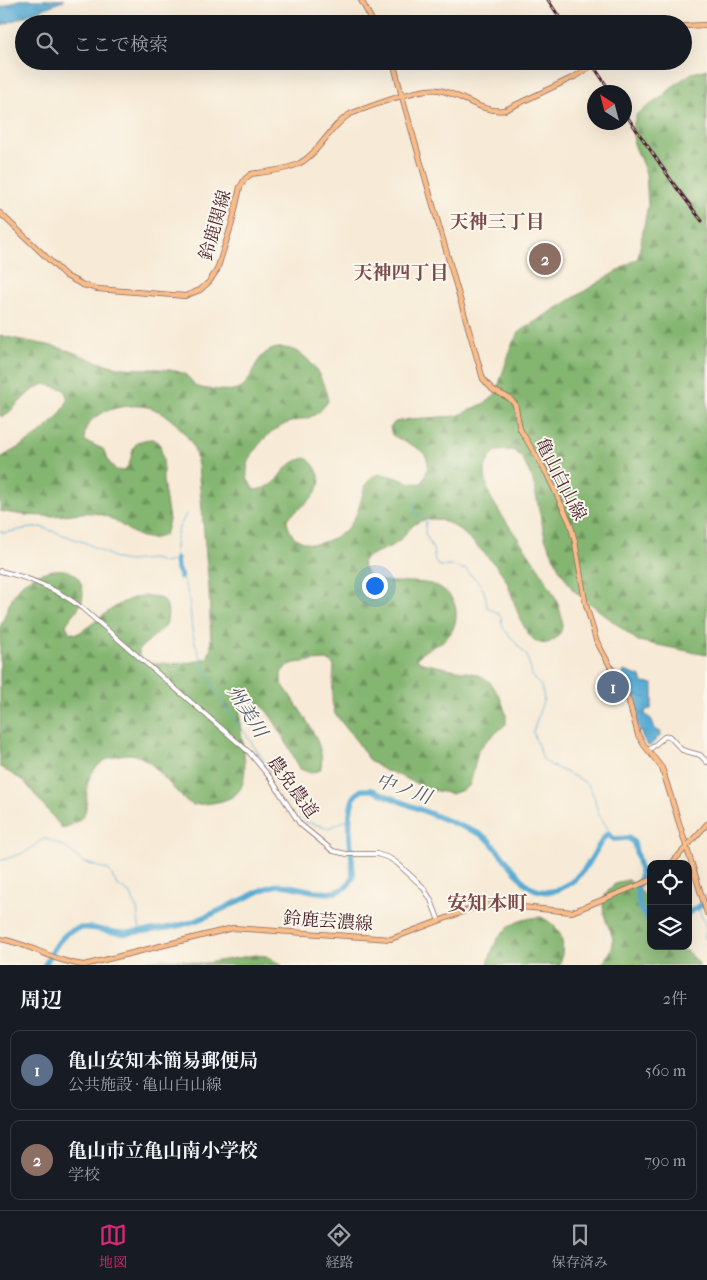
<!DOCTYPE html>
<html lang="ja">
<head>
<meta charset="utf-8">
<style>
  :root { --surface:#171b24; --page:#20242c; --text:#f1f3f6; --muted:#9ea1a6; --line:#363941; --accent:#db2777 }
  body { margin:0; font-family:"IM FELL French Canon","Noto Serif JP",serif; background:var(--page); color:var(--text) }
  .controls { position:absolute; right:15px; bottom:15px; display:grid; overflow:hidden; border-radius:10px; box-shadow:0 5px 20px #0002 }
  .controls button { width:45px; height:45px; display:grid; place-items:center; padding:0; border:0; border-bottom:1px solid var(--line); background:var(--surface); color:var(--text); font:25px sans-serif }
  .compass { position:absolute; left:587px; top:85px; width:45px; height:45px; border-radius:50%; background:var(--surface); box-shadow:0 5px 20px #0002; rotate:324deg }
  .you { position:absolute; left:374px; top:585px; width:18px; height:18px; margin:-12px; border:4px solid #fff; border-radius:50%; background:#1a73e8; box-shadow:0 0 0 8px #1a73e833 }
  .badge { display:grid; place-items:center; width:32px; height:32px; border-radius:50%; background:var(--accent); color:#fff; font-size:16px; font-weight:700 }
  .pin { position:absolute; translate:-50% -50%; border:2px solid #fff; box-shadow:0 1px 5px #0006 }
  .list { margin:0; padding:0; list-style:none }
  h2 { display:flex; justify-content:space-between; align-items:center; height:65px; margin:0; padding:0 20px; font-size:21px }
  h2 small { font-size:16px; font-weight:400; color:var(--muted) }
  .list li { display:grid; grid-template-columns:32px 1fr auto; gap:15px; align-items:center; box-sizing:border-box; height:80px; margin:0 10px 10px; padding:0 10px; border:1px solid var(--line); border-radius:10px }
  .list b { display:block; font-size:19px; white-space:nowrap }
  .list p { margin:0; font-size:16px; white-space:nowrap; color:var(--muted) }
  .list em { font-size:16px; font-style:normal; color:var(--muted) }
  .icon { flex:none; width:28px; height:28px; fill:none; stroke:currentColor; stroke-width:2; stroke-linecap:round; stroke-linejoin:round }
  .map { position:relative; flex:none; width:707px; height:965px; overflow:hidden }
  .search { position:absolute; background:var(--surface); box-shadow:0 5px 20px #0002; left:15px; right:15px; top:15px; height:55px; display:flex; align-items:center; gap:12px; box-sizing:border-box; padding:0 18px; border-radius:28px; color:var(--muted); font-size:19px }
  .sheet { height:245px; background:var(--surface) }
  nav { display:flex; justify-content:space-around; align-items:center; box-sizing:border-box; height:70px; border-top:1px solid var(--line); background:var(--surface); font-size:14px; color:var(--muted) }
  nav a { display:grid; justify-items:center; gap:2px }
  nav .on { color:var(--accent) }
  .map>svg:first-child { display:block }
  .forest { fill:url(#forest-firs); stroke:#676a4e }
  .water { fill:url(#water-ripples); stroke:#51657f }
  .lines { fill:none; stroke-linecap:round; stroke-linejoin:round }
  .stream { stroke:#58abd3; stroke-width:1 }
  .river { stroke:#58abd3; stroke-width:5.5 }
  .minor-casing { stroke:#876667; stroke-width:5.5 }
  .major-casing { stroke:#876667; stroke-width:6 }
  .minor { stroke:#fff; stroke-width:4 }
  .major { stroke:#f8bd88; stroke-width:4.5 }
  .rail-casing { stroke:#4a1f2b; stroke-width:3 }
  .rail { stroke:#fbf7ec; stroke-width:1; stroke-dasharray:4; stroke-linecap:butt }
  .major-bridge-casing { stroke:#876667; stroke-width:6; stroke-linecap:butt }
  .major-bridge { stroke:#f8bd88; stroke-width:4.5 }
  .labels { text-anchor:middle; stroke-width:4; stroke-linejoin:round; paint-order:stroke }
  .street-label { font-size:18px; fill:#4a1f2b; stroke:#fbf7ec }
  .neighbourhood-label { font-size:19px; font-weight:bold; fill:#7d4a4c; stroke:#fbf7ec }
  .water-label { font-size:19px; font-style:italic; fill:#50576e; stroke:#fbf7ec }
  .quarter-label { font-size:20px; font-weight:bold; fill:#7d4a4c; stroke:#fbf7ec }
</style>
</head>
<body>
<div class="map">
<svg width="707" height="965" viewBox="0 0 707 965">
  <defs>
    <pattern id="forest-firs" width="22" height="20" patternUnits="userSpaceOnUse" patternTransform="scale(1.25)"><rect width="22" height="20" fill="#84b671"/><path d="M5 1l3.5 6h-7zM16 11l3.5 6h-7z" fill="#6e935d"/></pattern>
    <pattern id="water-ripples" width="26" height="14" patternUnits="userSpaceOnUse" patternTransform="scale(1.25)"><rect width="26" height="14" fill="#58abd3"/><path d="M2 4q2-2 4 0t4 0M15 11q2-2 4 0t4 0" fill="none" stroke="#4b8bab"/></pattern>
  </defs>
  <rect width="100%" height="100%" fill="#fbf7ec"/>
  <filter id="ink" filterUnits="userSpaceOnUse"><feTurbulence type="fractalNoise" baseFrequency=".02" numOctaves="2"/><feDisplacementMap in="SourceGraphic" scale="10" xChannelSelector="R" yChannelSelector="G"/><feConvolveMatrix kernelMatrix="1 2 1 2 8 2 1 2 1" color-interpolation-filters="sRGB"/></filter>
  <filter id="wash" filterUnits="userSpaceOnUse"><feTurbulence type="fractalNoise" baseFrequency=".0096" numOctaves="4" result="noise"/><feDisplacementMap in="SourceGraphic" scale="20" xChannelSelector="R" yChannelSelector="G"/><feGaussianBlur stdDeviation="1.12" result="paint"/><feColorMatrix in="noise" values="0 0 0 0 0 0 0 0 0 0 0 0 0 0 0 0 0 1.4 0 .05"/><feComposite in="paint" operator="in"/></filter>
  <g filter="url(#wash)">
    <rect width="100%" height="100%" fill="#f7ead6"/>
    <!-- forest -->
    <g class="forest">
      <path d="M 707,69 L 707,655 L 638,641 L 573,590 L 559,568 L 545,538 L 533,480 L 521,456 L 513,450 L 496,451 C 491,456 485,463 485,471 C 485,477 487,487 489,493 C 498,520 586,613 556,638 C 526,663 514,595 506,580 C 501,570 491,561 484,553 C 468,538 450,514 424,520 C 410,523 405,537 395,544 C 384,551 371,552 362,562 C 369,601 432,564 452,599 C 460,612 456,631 444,640 C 436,647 421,649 417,660 L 422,663 L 476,674 L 489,681 L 500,697 L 506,714 L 506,724 L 486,741 L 478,751 L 470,785 L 465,789 L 452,794 L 428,789 L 392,772 L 385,771 L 370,761 L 358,743 L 335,714 L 332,701 L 334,665 L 327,660 L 310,661 L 294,663 L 286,667 L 281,673 L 281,682 C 294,703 330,746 320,770 L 311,773 L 300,769 C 292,754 271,708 256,702 C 253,701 250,701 248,701 L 242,704 C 241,709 239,715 240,720 C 240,741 255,784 232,797 C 221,803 205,804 193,805 C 171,794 155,754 128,754 C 108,755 90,766 87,787 C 86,795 88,807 84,814 C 80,822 70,826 62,828 L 24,781 L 0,767 L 0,629 C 4,617 12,593 22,584 C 35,572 73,559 81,584 C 83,590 84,596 81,603 C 78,610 70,618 66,625 L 69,632 L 77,634 C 102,620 124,590 156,597 C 171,600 168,615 166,626 L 139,649 L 139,655 L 146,663 C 166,663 190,666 208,657 L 211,647 L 209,589 L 198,465 C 196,459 196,452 193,446 C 186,432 169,415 154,409 C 133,400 79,410 85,441 L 103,449 L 109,462 L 116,470 L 124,471 C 138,457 124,439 154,439 L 160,445 L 163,459 L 163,481 L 169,520 L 165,535 C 139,547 125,523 103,515 C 87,510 70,515 53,516 C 35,516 18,515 0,511 L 0,458 C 23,445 59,426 68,399 L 64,389 L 44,384 L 31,391 L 5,416 L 0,416 L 0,335 C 17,340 35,342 52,346 C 75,351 95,363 118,367 C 136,371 166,366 182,373 C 188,375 192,382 196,386 C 202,390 229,391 237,390 C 255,387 251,345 285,348 C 310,351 324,379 328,401 C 313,424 300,416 281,426 C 265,435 245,456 247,476 C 247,481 252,485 254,490 C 280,487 276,473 294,462 C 297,460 302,459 306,458 C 311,461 313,464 316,469 C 330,491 300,507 287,519 C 287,526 291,535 297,539 C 307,545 316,545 326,541 C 369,527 355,486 374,476 C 387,469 406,486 422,483 C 439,450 416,449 392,435 L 390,427 L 395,422 L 410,419 L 457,416 L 487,402 L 496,393 L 513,342 L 520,331 L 638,258 L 648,205 L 646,173 L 634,144 L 632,128 L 637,114 L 663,96 L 677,83 L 692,73 Z"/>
      <path d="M 628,880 C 654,896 651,919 651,946 C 675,946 684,944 700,965 L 601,965 C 606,959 612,951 613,944 C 614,935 607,926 605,917 C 599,897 608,883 628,880 Z"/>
      <path d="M 541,917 C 564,929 565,941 560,965 L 488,965 C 495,934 509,919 541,917 Z"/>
      <path d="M 255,955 L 266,956 L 282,965 L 134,965 L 149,960 L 169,959 L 184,960 L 199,964 Z"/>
    </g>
    <!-- water -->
    <g class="water">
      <path d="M 19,0 L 65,0 L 0,26 L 0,8 Z"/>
      <path d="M 624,671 L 641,677 L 643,683 L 653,684 L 653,700 L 651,709 L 646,710 L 645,714 L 652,720 L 656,731 L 660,731 L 660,736 L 650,746 L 648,746 C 640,736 630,706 634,695 L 623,674 Z"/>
    </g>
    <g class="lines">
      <!-- stream -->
      <g class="stream">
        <path d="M 414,502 L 415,514 L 423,517 L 426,521 L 425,533 L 433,549 L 435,562 L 440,566 L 453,566 L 467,570 L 470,575 L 472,576 C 484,587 485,591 487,607 L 499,614 L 501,617 L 503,628 L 527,656 L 533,678 L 541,686 L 544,698 L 533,732 L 543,759 L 552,766 L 580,779 L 588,785 L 594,796 L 598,813 L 614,839"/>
        <path d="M 0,531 L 4,533 L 25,529 L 41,527 L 86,543 L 117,559 L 128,561 L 153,559 L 166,563 L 176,559 C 173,539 177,530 187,513"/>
        <path d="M 181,577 C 191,593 190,612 192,630 C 197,656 221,707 240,726 L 306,822 L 329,828 L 351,818"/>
        <path d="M 0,861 L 26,852 L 44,838 L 65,847 L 83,862 L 109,870 L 117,885 L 131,894 L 137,909 L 140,932"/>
        <path d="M 698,908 L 707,929 L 704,939"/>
        <path d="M 706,943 L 707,947"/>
      </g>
      <!-- river -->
      <g class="river">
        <path d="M 176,559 L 177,569 L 181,577"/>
        <path d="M 688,913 L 707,902"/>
        <path d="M 45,965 C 52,953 59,936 73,930 C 91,923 111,935 129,933 C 153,930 178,928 200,919 C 216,913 232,904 248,897 C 256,893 264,888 273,886 C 295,880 338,910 353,877 C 353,853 344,817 355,795 L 362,790 L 372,790 L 478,833 L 488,839 L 525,883 C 548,903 574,885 588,864 C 595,854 599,843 607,834 L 614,839 L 629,838 L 634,843 L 641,873 L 637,891 L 640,908 L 651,923"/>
      </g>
    </g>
  </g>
  <g filter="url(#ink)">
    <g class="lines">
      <defs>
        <g id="minor">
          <path d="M 0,571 C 31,578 57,589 82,608 L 249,752 L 271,779 L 300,824 L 333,851 L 347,854 L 377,854 L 389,858 L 397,863 L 423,887 L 431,900 L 439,921"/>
          <path d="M 649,750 L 664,737 L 669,736 L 682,750 L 700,755 L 707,762"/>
        </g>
        <g id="major">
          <path d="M 361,0 L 374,24"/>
          <path d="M 683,26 L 707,25"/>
          <path d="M 393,61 L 402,97 L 483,379 L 493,390 L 509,398 L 515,404 L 520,429 L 547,474 L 570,523 L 575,542 L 585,601 L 596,640 L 629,701 L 638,735 L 644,745 L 662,768 L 707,913"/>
          <path d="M 0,213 L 66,276 L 83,285 L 98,289 L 185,296 L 200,290 L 209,282 L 217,270 L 232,223 L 240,187 L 245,179 L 251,174 C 265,172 288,170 300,163 C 319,153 330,126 350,114 C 369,107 421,86 439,90 C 461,94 483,114 505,110 L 574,77 L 588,68"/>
          <path d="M 671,864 L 707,824"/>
          <path d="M 0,939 C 29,943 54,962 84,965 L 233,928 L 391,939 L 481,905 L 493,904 L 572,912 L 651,880"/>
        </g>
      </defs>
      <!-- minor casing -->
      <use href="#minor" class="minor-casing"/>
      <!-- major casing -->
      <use href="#major" class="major-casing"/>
      <!-- minor -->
      <use href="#minor" class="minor"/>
      <!-- major -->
      <use href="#major" class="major"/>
      <defs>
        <g id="rail">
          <path d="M 548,0 L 564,24"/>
          <path d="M 590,61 L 611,92"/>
          <path d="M 624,112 L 676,187 L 702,221"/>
        </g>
      </defs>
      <!-- rail casing -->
      <use href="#rail" class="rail-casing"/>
      <!-- rail -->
      <use href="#rail" class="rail"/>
      <defs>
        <path id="major-bridge" d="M 588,68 L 598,61"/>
      </defs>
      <!-- major-bridge casing -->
      <use href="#major-bridge" class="major-bridge-casing"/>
      <!-- major-bridge -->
      <use href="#major-bridge" class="major-bridge"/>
    </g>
  </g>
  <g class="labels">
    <!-- street labels -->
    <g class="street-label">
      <text transform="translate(215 225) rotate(-74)" y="6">鈴鹿関線</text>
      <text transform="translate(561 479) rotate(63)" y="6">亀山白山線</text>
      <text transform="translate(293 787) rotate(54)" y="6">農免農道</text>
      <text transform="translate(328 921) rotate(4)" y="6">鈴鹿芸濃線</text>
    </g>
    <!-- neighbourhood labels -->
    <g class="neighbourhood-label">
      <text x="497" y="228">天神三丁目</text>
      <text x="401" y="279">天神四丁目</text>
    </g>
    <!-- water labels -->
    <g class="water-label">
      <text transform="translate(248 711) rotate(58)" y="7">州美川</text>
      <text transform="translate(404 788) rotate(19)" y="7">中ノ川</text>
    </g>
    <!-- quarter labels -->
    <g class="quarter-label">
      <text x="487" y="910">安知本町</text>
    </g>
  </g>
</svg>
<div class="controls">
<button><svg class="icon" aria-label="locate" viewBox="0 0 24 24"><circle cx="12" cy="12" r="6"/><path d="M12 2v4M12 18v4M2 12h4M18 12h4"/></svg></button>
<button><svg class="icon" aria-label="layers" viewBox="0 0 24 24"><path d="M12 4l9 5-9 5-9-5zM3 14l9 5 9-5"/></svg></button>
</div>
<svg class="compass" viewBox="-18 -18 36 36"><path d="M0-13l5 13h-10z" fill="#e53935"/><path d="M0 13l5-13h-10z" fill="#9ea1a6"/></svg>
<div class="you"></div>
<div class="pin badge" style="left:613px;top:687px;background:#5c6f8a">1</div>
<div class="pin badge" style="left:545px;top:259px;background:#8d6e63">2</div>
<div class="search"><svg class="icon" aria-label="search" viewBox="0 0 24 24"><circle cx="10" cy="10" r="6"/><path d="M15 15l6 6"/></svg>ここで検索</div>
</div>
<section class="sheet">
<h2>周辺<small>2件</small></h2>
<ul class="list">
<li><span class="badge" style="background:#5c6f8a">1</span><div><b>亀山安知本簡易郵便局</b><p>公共施設 · 亀山白山線</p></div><em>560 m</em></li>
<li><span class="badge" style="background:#8d6e63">2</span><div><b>亀山市立亀山南小学校</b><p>学校</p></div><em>790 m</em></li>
</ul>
</section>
<nav>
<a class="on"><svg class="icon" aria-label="map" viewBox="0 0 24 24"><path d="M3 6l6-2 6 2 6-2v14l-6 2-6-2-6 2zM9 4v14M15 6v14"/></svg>地図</a>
<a><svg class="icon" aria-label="directions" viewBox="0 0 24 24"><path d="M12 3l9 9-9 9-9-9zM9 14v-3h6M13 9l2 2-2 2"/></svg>経路</a>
<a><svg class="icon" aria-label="saved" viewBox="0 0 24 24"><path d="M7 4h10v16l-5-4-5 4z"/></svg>保存済み</a>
</nav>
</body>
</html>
